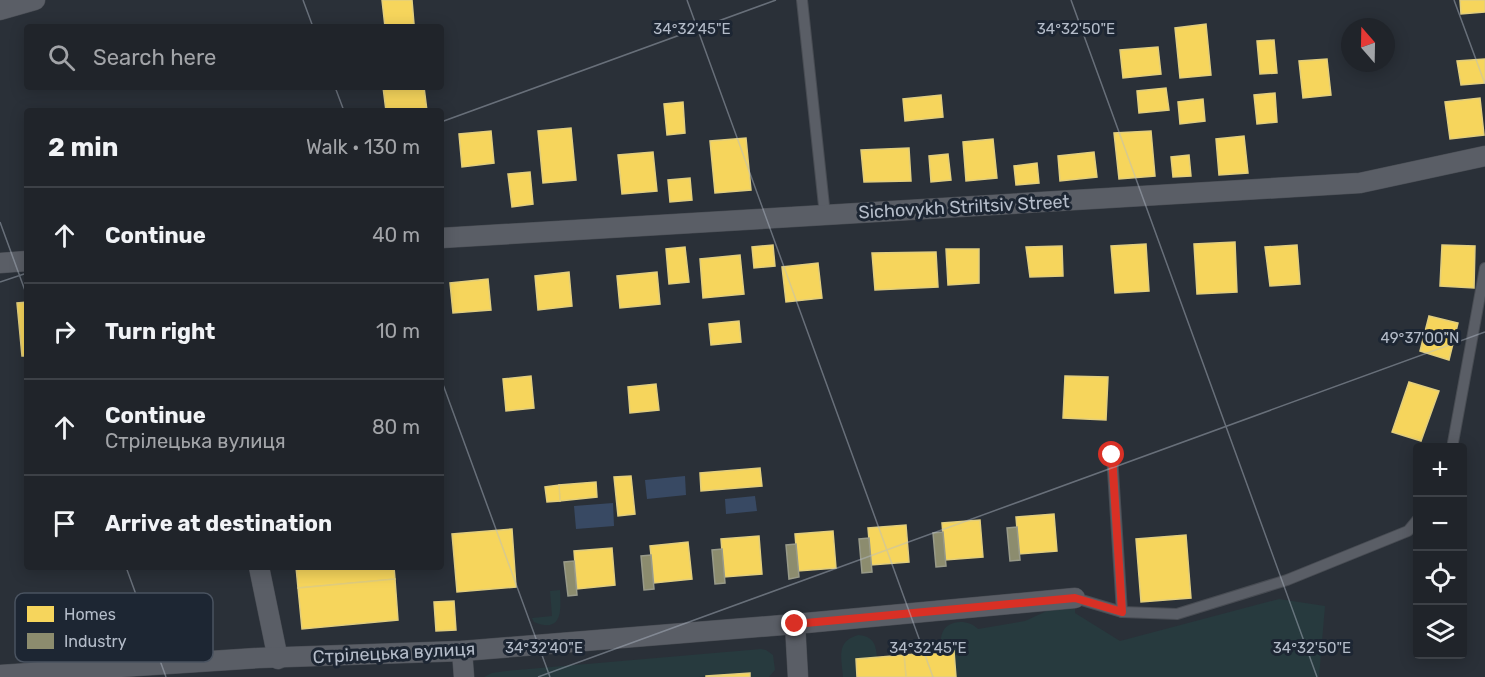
<!DOCTYPE html>
<html lang="en">
<head>
<meta charset="utf-8">
<style>
  :root { --surface:#20242a; --page:#2d3036; --text:#f1f3f6; --muted:#a2a4a8; --line:#3d4147 }
  body { margin:0; font-family:Rubik,sans-serif; background:var(--page); color:var(--text) }
  .controls { position:absolute; right:18px; bottom:18px; display:grid; overflow:hidden; border-radius:6px; box-shadow:0 3px 15px #0003 }
  .controls button { width:54px; height:54px; display:grid; place-items:center; padding:0; border:0; border-bottom:2px solid var(--line); background:var(--surface); color:var(--text); font:30px sans-serif }
  .compass { position:absolute; left:1341px; top:18px; width:54px; height:54px; border-radius:50%; background:var(--surface); box-shadow:0 3px 15px #0003; rotate:340deg }
  .stop { position:absolute; width:18px; height:18px; margin:-14px; border:4px solid #d93025; border-radius:50%; background:#fff }
  .stop.end { background:#d93025; border-color:#fff; box-shadow:0 2px 6px #0008 }
  .list { margin:0; padding:0; list-style:none }
  h2 { display:flex; justify-content:space-between; align-items:center; height:78px; margin:0; padding:0 24px; font-size:26px }
  h2 small { font-size:20px; font-weight:400; color:var(--muted) }
  .list li { display:grid; grid-template-columns:39px 1fr auto; gap:18px; align-items:center; box-sizing:border-box; height:96px; padding:0 24px; border-top:2px solid var(--line) }
  .list b { display:block; font-size:22px; white-space:nowrap }
  .list p { margin:0; font-size:20px; white-space:nowrap; color:var(--muted) }
  .list em { font-size:20px; font-style:normal; color:var(--muted) }
  .icon { flex:none; width:33px; height:33px; fill:none; stroke:currentColor; stroke-width:2; stroke-linecap:round; stroke-linejoin:round }
  .map { position:relative; flex:none; width:1485px; height:677px; overflow:hidden }
  .search { position:absolute; background:var(--surface); box-shadow:0 3px 15px #0003; left:24px; top:24px; width:420px; height:66px; display:flex; align-items:center; gap:15px; box-sizing:border-box; padding:0 21px; border-radius:6px; color:var(--muted); font-size:22px }
  .panel { position:absolute; background:var(--surface); box-shadow:0 3px 15px #0003; left:24px; top:108px; width:420px; height:462px; border-radius:6px }
  .map>svg:first-child { display:block }
  .green { fill:#273a3e }
  .water { fill:#384963 }
  .homes { fill:#f6d55c; stroke:#e2ce7d; stroke-width:1.5 }
  .industry { fill:#8c8c6e; stroke:#989a89; stroke-width:1.5 }
  .lines { fill:none; stroke-linecap:round; stroke-linejoin:round }
  .lane-casing { stroke:#484c53; stroke-width:12 }
  .street-casing { stroke:#484c53; stroke-width:21 }
  .lane { stroke:#5a5e66; stroke-width:10 }
  .street { stroke:#5a5e66; stroke-width:20 }
  .route { stroke:#d93025; stroke-width:8 }
  .ticks { fill:none; stroke:#b4bcc9; stroke-width:1.5; stroke-opacity:0.45 }
  .labels { text-anchor:middle; stroke-width:6; stroke-linejoin:round; paint-order:stroke }
  .street-label { font-size:18px; fill:#b4bcc9; stroke:#1d2633 }
  .key { fill:#1d2633; stroke:#4a5360; stroke-width:1.5 }
  .key-label { font-size:16px; fill:#b4bcc9 }
  .ticks-label { font-size:15px; text-anchor:middle; fill:#b4bcc9; stroke:#1d2633; stroke-width:6; stroke-linejoin:round; paint-order:stroke }
</style>
</head>
<body>
<div class="map">
<svg width="1485" height="677" viewBox="0 0 1485 677">
  <rect width="100%" height="100%" fill="#2a3038"/>
  <!-- green -->
  <g class="green">
    <path d="M 560,590 C 561,610 563,634 534,622 L 532,618 L 552,616 L 550,591 Z"/>
    <path d="M 1075,598 L 1075,613 L 1120,641 L 1279,599 L 1325,606 L 1319,677 L 956,677 C 949,665 939,652 941,638 C 943,619 968,618 978,629 L 1025,621 Z"/>
    <path d="M 858,635 C 873,636 876,644 877,657 L 856,659 L 857,677 L 843,677 C 842,658 835,642 858,635 Z"/>
    <path d="M 761,649 L 766,650 L 773,655 L 775,670 L 769,677 L 750,677 L 749,673 L 699,677 L 484,677 L 492,673 L 506,671 Z"/>
  </g>
  <!-- water -->
  <g class="water">
    <path d="M 685,476 L 686,495 L 647,499 L 645,480 Z"/>
    <path d="M 755,496 L 757,511 L 726,514 L 725,499 Z"/>
    <path d="M 613,503 L 614,526 L 576,529 L 574,506 Z"/>
  </g>
  <!-- homes -->
  <g class="homes">
    <path d="M 382,0 L 412,0 L 414,24 L 385,27 Z"/>
    <path d="M 1460,0 L 1485,0 L 1485,12 L 1461,14 Z"/>
    <path d="M 1206,24 L 1211,75 L 1180,78 L 1175,28 Z"/>
    <path d="M 1274,40 L 1277,73 L 1260,74 L 1257,41 Z"/>
    <path d="M 1158,47 L 1161,74 L 1123,78 L 1120,50 Z"/>
    <path d="M 1327,59 L 1331,95 L 1303,98 L 1299,61 Z"/>
    <path d="M 1485,59 L 1485,83 L 1461,85 L 1457,61 Z"/>
    <path d="M 383,87 L 424,87 L 427,111 L 386,111 Z"/>
    <path d="M 1166,88 L 1169,110 L 1139,113 L 1137,91 Z"/>
    <path d="M 1275,93 L 1277,122 L 1257,124 L 1254,95 Z"/>
    <path d="M 941,95 L 943,117 L 905,121 L 903,99 Z"/>
    <path d="M 1480,98 L 1484,135 L 1450,139 L 1445,102 Z"/>
    <path d="M 1203,99 L 1205,121 L 1180,124 L 1178,102 Z"/>
    <path d="M 683,102 L 685,133 L 667,135 L 664,104 Z"/>
    <path d="M 571,128 L 576,180 L 543,183 L 538,131 Z"/>
    <path d="M 491,131 L 494,163 L 462,167 L 459,134 Z"/>
    <path d="M 1151,131 L 1155,176 L 1119,179 L 1114,133 Z"/>
    <path d="M 1244,136 L 1248,173 L 1219,175 L 1216,139 Z"/>
    <path d="M 746,138 L 751,190 L 715,193 L 710,141 Z"/>
    <path d="M 993,139 L 997,178 L 966,181 L 963,142 Z"/>
    <path d="M 909,148 L 911,181 L 864,182 L 861,150 Z"/>
    <path d="M 653,152 L 657,191 L 622,194 L 618,155 Z"/>
    <path d="M 1094,152 L 1097,177 L 1060,181 L 1058,156 Z"/>
    <path d="M 948,154 L 951,180 L 931,182 L 929,156 Z"/>
    <path d="M 1189,155 L 1191,176 L 1173,177 L 1171,157 Z"/>
    <path d="M 1037,163 L 1039,183 L 1016,185 L 1014,166 Z"/>
    <path d="M 530,172 L 533,204 L 512,207 L 508,174 Z"/>
    <path d="M 690,178 L 692,200 L 670,202 L 668,180 Z"/>
    <path d="M 1235,242 L 1237,292 L 1197,294 L 1194,244 Z"/>
    <path d="M 1146,244 L 1149,291 L 1115,293 L 1111,246 Z"/>
    <path d="M 773,245 L 775,266 L 754,268 L 752,247 Z"/>
    <path d="M 1297,245 L 1300,284 L 1270,286 L 1265,247 Z"/>
    <path d="M 1442,245 L 1475,246 L 1474,288 L 1440,286 Z"/>
    <path d="M 1062,246 L 1063,276 L 1030,277 L 1026,247 Z"/>
    <path d="M 685,247 L 689,282 L 669,284 L 666,249 Z"/>
    <path d="M 946,249 L 979,249 L 979,283 L 948,285 Z"/>
    <path d="M 936,252 L 938,287 L 875,290 L 872,253 Z"/>
    <path d="M 740,255 L 744,294 L 703,298 L 700,259 Z"/>
    <path d="M 818,263 L 822,298 L 786,302 L 782,267 Z"/>
    <path d="M 569,272 L 572,306 L 538,310 L 535,276 Z"/>
    <path d="M 657,272 L 660,304 L 620,308 L 617,276 Z"/>
    <path d="M 488,279 L 491,310 L 453,313 L 450,283 Z"/>
    <path d="M 27,302 L 27,356 L 22,356 L 17,303 Z"/>
    <path d="M 1429,316 L 1458,323 L 1449,360 L 1420,351 Z"/>
    <path d="M 739,321 L 741,342 L 711,345 L 709,324 Z"/>
    <path d="M 531,376 L 534,408 L 506,411 L 503,379 Z"/>
    <path d="M 1065,376 L 1108,377 L 1106,420 L 1063,418 Z"/>
    <path d="M 1409,382 L 1439,391 L 1421,441 L 1392,432 Z"/>
    <path d="M 656,384 L 659,410 L 630,413 L 628,387 Z"/>
    <path d="M 760,468 L 762,486 L 701,491 L 700,473 Z"/>
    <path d="M 631,476 L 635,514 L 618,516 L 614,477 Z"/>
    <path d="M 596,482 L 597,497 L 560,501 L 559,485 Z"/>
    <path d="M 559,485 L 560,501 L 547,502 L 545,487 Z"/>
    <path d="M 1054,514 L 1057,551 L 1019,554 L 1016,517 Z"/>
    <path d="M 980,520 L 983,557 L 945,560 L 942,523 Z"/>
    <path d="M 906,525 L 909,562 L 871,565 L 868,528 Z"/>
    <path d="M 512,529 L 516,587 L 457,592 L 452,534 Z"/>
    <path d="M 833,531 L 836,568 L 798,571 L 795,534 Z"/>
    <path d="M 1186,535 L 1191,598 L 1141,602 L 1136,539 Z"/>
    <path d="M 759,536 L 762,574 L 724,577 L 721,539 Z"/>
    <path d="M 688,542 L 692,579 L 654,583 L 650,546 Z"/>
    <path d="M 612,548 L 615,585 L 577,589 L 574,551 Z"/>
    <path d="M 296,567 L 394,567 L 395,579 L 298,588 Z"/>
    <path d="M 395,579 L 398,620 L 302,629 L 298,588 Z"/>
    <path d="M 454,601 L 456,630 L 436,631 L 434,602 Z"/>
    <path d="M 954,651 L 956,677 L 906,677 L 904,655 Z"/>
    <path d="M 904,655 L 906,677 L 857,677 L 856,659 Z"/>
    <path d="M 750,673 L 750,677 L 706,677 L 706,676 Z"/>
  </g>
  <!-- industry -->
  <g class="industry">
    <path d="M 1017,527 L 1020,560 L 1010,561 L 1007,528 Z"/>
    <path d="M 943,532 L 946,566 L 936,567 L 933,533 Z"/>
    <path d="M 869,538 L 872,572 L 862,573 L 859,539 Z"/>
    <path d="M 796,544 L 799,577 L 789,579 L 786,545 Z"/>
    <path d="M 722,549 L 725,583 L 715,584 L 712,550 Z"/>
    <path d="M 651,555 L 654,589 L 644,590 L 641,556 Z"/>
    <path d="M 574,561 L 577,595 L 568,596 L 564,562 Z"/>
  </g>
  <g class="lines">
    <defs>
      <g id="lane">
        <path d="M 802,0 L 825,215"/>
        <path d="M 1452,448 L 1485,268"/>
        <path d="M 1112,455 L 1122,612"/>
        <path d="M 1075,598 L 1122,612 L 1177,614 L 1287,580 L 1408,531 L 1418,519"/>
      </g>
      <g id="street">
        <path d="M 0,10 L 35,0"/>
        <path d="M 441,238 L 1360,183 L 1485,156"/>
        <path d="M 0,263 L 27,261"/>
        <path d="M 259,567 L 278,659"/>
        <path d="M 795,624 L 798,677"/>
        <path d="M 462,651 L 464,677"/>
        <path d="M 0,675 L 258,658 L 462,651 L 795,624 L 1075,598"/>
      </g>
    </defs>
    <!-- lane casing -->
    <use href="#lane" class="lane-casing"/>
    <!-- street casing -->
    <use href="#street" class="street-casing"/>
    <!-- lane -->
    <use href="#lane" class="lane"/>
    <!-- street -->
    <use href="#street" class="street"/>
  </g>
  <g class="lines">
    <!-- route -->
    <path class="route" d="M 795,624 L 1075,598 L 1122,612 L 1112,455"/>
  </g>
  <!-- ticks -->
  <path class="ticks" d="M 303,0 L 313,27M 687,0 L 933,677M 1071,0 L 1317,677M 1454,0 L 1485,84M 335,87 L 344,111M 441,122 L 776,0M 0,222 L 27,296M 0,282 L 27,273M 441,379 L 550,677M 126,567 L 166,677M 538,677 L 1485,332"/>
  <g class="labels">
    <!-- street labels -->
    <g class="street-label">
      <text transform="translate(964 207) rotate(-3)" y="6">Sichovykh Striltsiv Street</text>
      <text transform="translate(394 653) rotate(-3)" y="6">Стрілецька вулиця</text>
    </g>
  </g>
  <!-- legend -->
  <rect x="15" y="593" width="198" height="69" rx="9" class="key"/>
  <rect x="27" y="606" width="27" height="16" fill="#f6d55c"/>
  <rect x="27" y="633" width="27" height="16" fill="#8c8c6e"/>
  <g class="key-label">
    <text x="64" y="620">Homes</text>
    <text x="64" y="647">Industry</text>
  </g>
  <g class="ticks-label">
    <text x="692" y="34">34°32'45"E</text>
    <text x="1076" y="34">34°32'50"E</text>
    <text x="1420" y="343">49°37'00"N</text>
    <text x="544" y="653">34°32'40"E</text>
    <text x="928" y="653">34°32'45"E</text>
    <text x="1312" y="653">34°32'50"E</text>
  </g>
</svg>
<div class="controls">
<button>+</button>
<button>−</button>
<button><svg class="icon" aria-label="locate" viewBox="0 0 24 24"><circle cx="12" cy="12" r="6"/><path d="M12 2v4M12 18v4M2 12h4M18 12h4"/></svg></button>
<button><svg class="icon" aria-label="layers" viewBox="0 0 24 24"><path d="M12 4l9 5-9 5-9-5zM3 14l9 5 9-5"/></svg></button>
</div>
<svg class="compass" viewBox="-18 -18 36 36"><path d="M0-13l5 13h-10z" fill="#e53935"/><path d="M0 13l5-13h-10z" fill="#a2a4a8"/></svg>
<div class="stop" style="left:1112px;top:455px"></div>
<div class="stop end" style="left:795px;top:624px"></div>
<div class="search"><svg class="icon" aria-label="search" viewBox="0 0 24 24"><circle cx="10" cy="10" r="6"/><path d="M15 15l6 6"/></svg>Search here</div>
<section class="panel">
<h2>2 min<small>Walk · 130 m</small></h2>
<ul class="list">
<li><svg class="icon" aria-label="ahead" viewBox="0 0 24 24"><path d="M12 20V5M6 11l6-6 6 6"/></svg><div><b>Continue</b></div><em>40 m</em></li>
<li><svg class="icon" aria-label="right" viewBox="0 0 24 24"><path d="M7 20v-9h11M14 6l5 5-5 5"/></svg><div><b>Turn right</b></div><em>10 m</em></li>
<li><svg class="icon" aria-label="ahead" viewBox="0 0 24 24"><path d="M12 20V5M6 11l6-6 6 6"/></svg><div><b>Continue</b><p>Стрілецька вулиця</p></div><em>80 m</em></li>
<li><svg class="icon" aria-label="arrive" viewBox="0 0 24 24"><path d="M6 21V4h12l-3 4 3 4H6"/></svg><div><b>Arrive at destination</b></div></li>
</ul>
</section>
</div>
</body>
</html>
